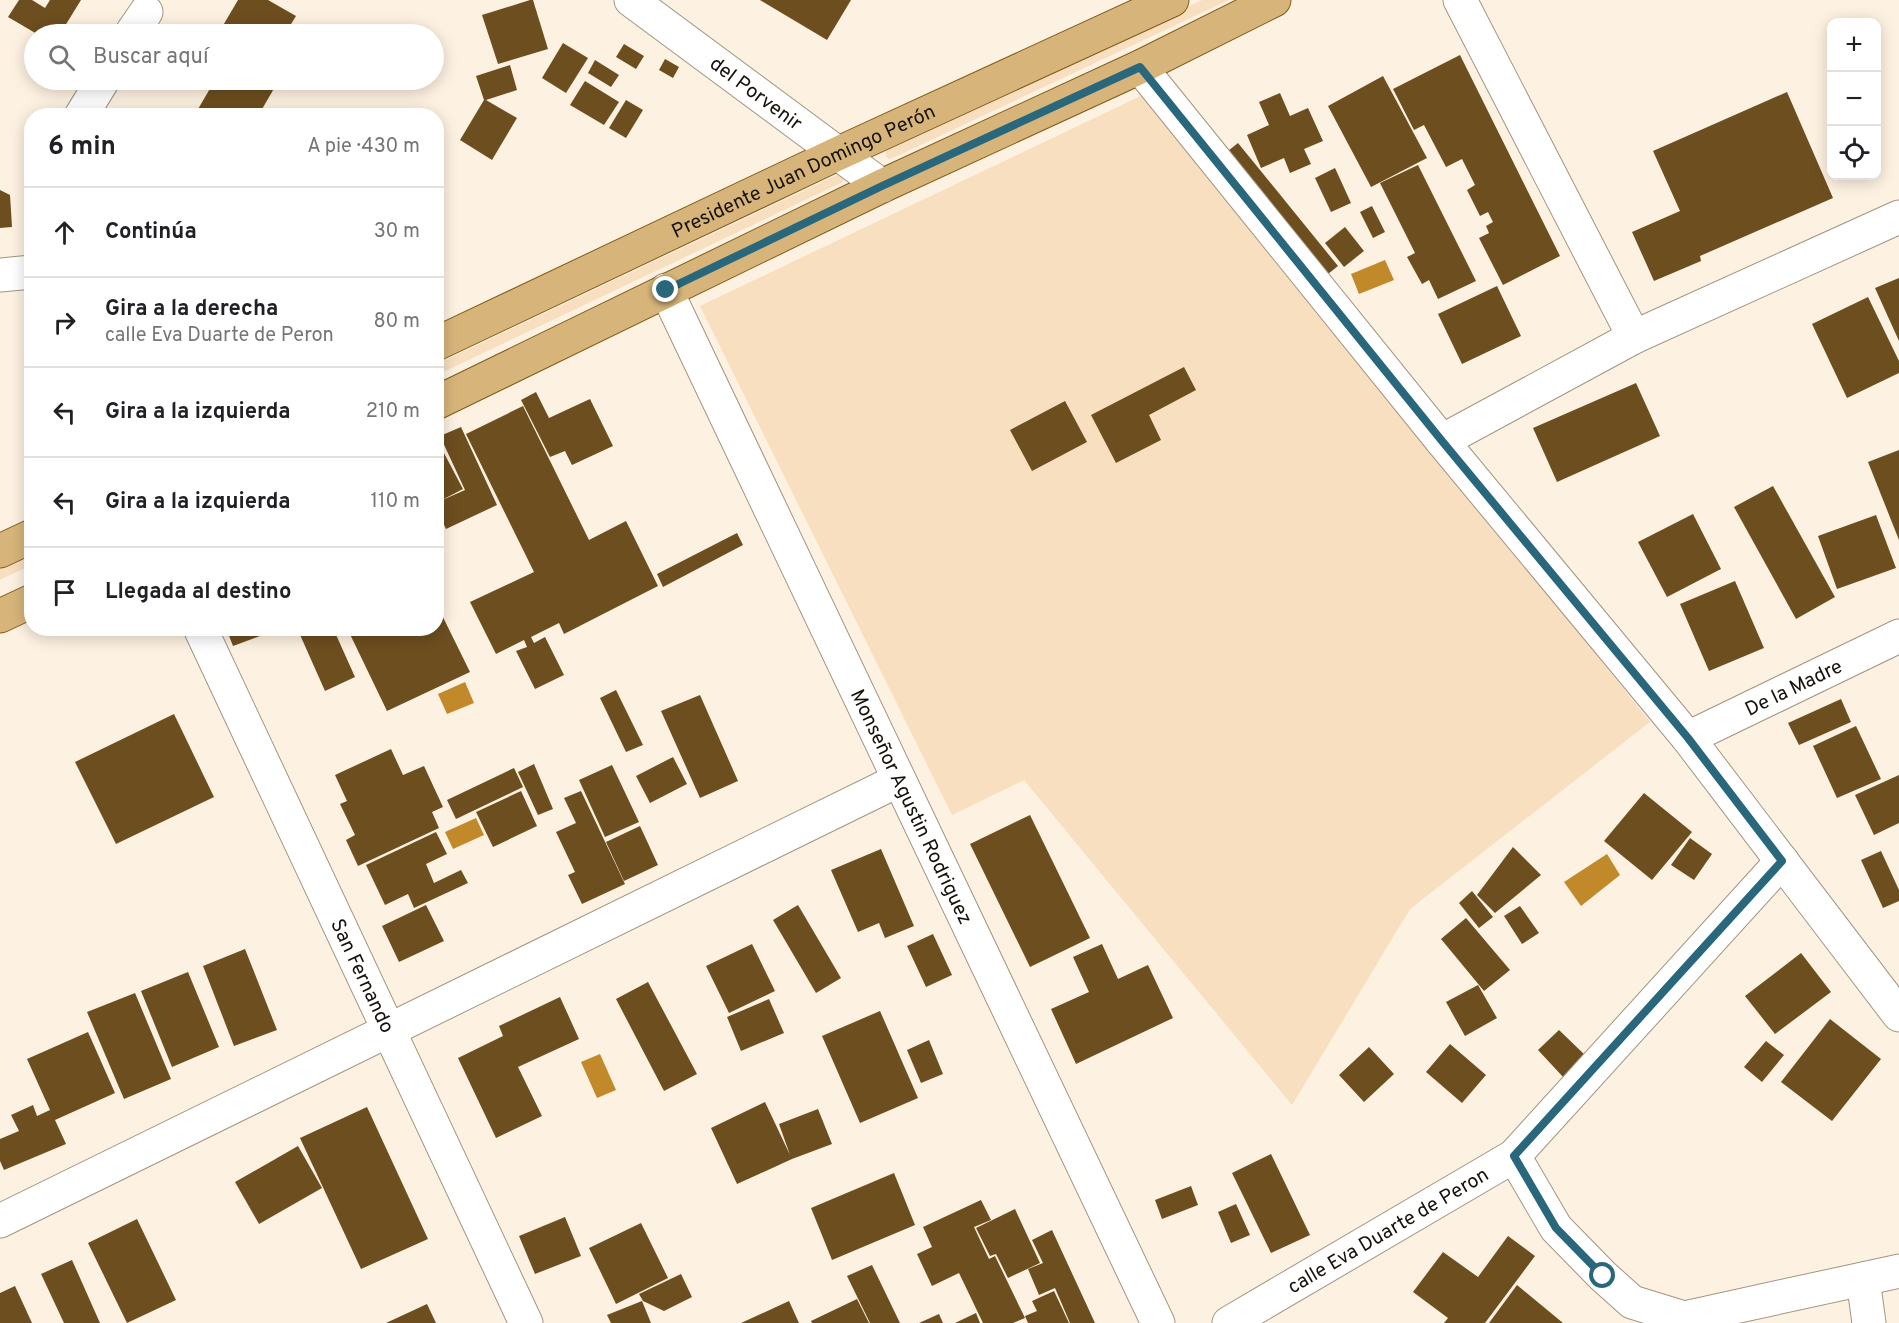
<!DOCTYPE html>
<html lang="es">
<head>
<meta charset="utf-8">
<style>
  :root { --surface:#fff; --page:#f6f6f6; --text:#202124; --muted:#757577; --line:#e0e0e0 }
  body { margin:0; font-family:Overpass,sans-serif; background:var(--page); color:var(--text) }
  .controls { position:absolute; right:18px; top:18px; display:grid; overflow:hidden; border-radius:12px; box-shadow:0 3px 15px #0003 }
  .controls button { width:54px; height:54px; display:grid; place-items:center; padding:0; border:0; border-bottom:2px solid var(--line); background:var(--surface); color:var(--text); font:30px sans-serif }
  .stop { position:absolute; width:18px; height:18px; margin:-14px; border:4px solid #29677d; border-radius:50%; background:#fff }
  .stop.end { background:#29677d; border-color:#fff; box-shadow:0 2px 6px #0008 }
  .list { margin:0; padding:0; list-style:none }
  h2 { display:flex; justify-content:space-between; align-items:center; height:78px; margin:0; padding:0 24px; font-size:26px }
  h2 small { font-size:20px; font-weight:400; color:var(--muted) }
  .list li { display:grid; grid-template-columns:39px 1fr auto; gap:18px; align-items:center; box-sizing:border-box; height:90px; padding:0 24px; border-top:2px solid var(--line) }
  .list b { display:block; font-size:22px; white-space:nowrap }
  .list p { margin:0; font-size:20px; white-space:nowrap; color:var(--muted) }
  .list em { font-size:20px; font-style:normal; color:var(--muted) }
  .icon { flex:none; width:33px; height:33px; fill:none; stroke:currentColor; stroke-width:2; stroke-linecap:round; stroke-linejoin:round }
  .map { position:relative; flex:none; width:1899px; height:1323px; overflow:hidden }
  .search { position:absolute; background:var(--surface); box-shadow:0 3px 15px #0003; left:24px; top:24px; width:420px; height:66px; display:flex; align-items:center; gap:15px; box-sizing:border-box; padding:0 21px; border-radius:33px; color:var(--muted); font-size:22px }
  .panel { position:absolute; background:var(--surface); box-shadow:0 3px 15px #0003; left:24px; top:108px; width:420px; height:528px; border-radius:24px }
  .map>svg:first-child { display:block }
  .green { fill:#f7dfc0 }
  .water { fill:#c1892a }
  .building { fill:#6d4e1f }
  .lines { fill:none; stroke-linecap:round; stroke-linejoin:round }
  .minor-casing { stroke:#a39581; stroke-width:35 }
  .major-casing { stroke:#825b19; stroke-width:35 }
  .minor { stroke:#fff; stroke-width:33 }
  .major { stroke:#d7b57a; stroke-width:33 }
  .route { stroke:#29677d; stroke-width:8 }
  .labels { text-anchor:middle; stroke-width:6; stroke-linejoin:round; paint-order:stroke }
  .street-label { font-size:20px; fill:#16110a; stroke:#fff }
</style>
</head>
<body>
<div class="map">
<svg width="1899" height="1323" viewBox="0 0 1899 1323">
  <rect width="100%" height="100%" fill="#fdf1e1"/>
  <!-- green -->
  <g class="green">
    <path d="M 1202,0 L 1229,0 L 895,157 L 890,159 L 886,157 L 886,150 L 890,147 Z"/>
    <path d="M 1147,93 L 1650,722 L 1410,909 L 1292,1105 L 1024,780 L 952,815 L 700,306 Z"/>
    <path d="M 841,173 L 845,178 L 841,183 L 437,375 L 437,364 Z"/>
    <path d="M 31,553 L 31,565 L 0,580 L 0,568 Z"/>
  </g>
  <!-- water -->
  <g class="water">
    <path d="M 1385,260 L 1394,280 L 1359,294 L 1351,274 Z"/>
    <path d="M 465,682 L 474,703 L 447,714 L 438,694 Z"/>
    <path d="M 476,818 L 484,835 L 453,849 L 445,832 Z"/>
    <path d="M 1607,854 L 1620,875 L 1581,906 L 1564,882 Z"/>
    <path d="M 600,1054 L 616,1090 L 597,1098 L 581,1062 Z"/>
  </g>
  <!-- building -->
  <g class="building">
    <path d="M 19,0 L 32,0 L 45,8 L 50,0 L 81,0 L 60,34 L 37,34 L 8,17 Z"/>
    <path d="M 238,0 L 268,0 L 296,16 L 285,34 L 218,34 Z"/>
    <path d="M 530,0 L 533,0 L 548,49 L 498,64 L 482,15 Z"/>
    <path d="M 760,0 L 851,0 L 827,40 Z"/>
    <path d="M 563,43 L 588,58 L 566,93 L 542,78 Z"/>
    <path d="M 624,44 L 644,56 L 636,69 L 616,57 Z"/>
    <path d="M 1460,55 L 1560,256 L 1503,285 L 1479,238 L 1489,233 L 1486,226 L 1493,222 L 1488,212 L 1480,216 L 1467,190 L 1475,185 L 1462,159 L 1446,167 L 1424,125 L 1414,130 L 1393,89 Z"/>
    <path d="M 665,59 L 679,67 L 673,78 L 659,70 Z"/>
    <path d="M 595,60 L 619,75 L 611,87 L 588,73 Z"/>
    <path d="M 510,65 L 517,90 L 486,100 L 517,118 L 492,160 L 460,140 L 484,100 L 476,76 Z"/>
    <path d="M 1383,76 L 1427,158 L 1371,187 L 1328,106 Z"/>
    <path d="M 215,80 L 279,80 L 258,116 L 194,116 Z"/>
    <path d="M 585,81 L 619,102 L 604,125 L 570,105 Z"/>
    <path d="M 1787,92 L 1833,198 L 1700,256 L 1701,261 L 1654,281 L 1632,232 L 1680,211 L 1653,151 Z"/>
    <path d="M 1280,93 L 1290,116 L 1308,108 L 1323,141 L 1304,149 L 1311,164 L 1290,173 L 1284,158 L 1261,168 L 1247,135 L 1269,125 L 1259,102 Z"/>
    <path d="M 626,100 L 643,110 L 626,138 L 609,128 Z"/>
    <path d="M 1238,143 L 1338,266 L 1318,282 L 1218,159 Z"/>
    <path d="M 1418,165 L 1476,281 L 1438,299 L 1429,280 L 1422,284 L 1407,257 L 1415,253 L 1380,183 Z"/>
    <path d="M 1335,168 L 1351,203 L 1331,212 L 1315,178 Z"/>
    <path d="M 0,190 L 10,195 L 12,227 L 0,228 Z"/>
    <path d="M 1372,206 L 1385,232 L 1373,238 L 1360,212 Z"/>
    <path d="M 1345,227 L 1364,251 L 1344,267 L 1325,243 Z"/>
    <path d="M 1899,278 L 1899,341 L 1875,288 Z"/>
    <path d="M 1497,286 L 1521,336 L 1462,364 L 1438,314 Z"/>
    <path d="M 1868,297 L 1899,361 L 1899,373 L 1847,398 L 1812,324 Z"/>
    <path d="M 1184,367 L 1196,390 L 1149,415 L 1161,440 L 1116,463 L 1091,415 Z"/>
    <path d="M 1636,383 L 1660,436 L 1557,482 L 1533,428 Z"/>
    <path d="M 536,392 L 549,418 L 590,399 L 613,446 L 572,465 L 565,451 L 550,457 L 521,400 Z"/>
    <path d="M 1065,401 L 1087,442 L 1032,471 L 1010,430 Z"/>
    <path d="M 523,406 L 589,540 L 626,521 L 658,586 L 564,634 L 559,623 L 531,637 L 534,643 L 545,637 L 564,675 L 535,689 L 516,651 L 527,647 L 524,640 L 496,654 L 470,602 L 534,572 L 466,434 Z"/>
    <path d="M 461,427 L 497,505 L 446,529 L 436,508 L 436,438 L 463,489 L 440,501 L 465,490 L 440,436 Z"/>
    <path d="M 1899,450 L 1899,540 L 1868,462 Z"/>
    <path d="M 1773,486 L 1835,597 L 1796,619 L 1734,507 Z"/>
    <path d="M 1693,514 L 1721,569 L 1667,597 L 1638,542 Z"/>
    <path d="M 1876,515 L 1896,568 L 1837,589 L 1818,536 Z"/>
    <path d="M 737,533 L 743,545 L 663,587 L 657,574 Z"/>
    <path d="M 1735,581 L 1764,648 L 1709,671 L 1680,604 Z"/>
    <path d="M 436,603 L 470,672 L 387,711 L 347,628 L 436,628 Z"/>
    <path d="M 226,628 L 279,628 L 279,629 L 233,646 Z"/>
    <path d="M 297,628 L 333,628 L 355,677 L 325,691 Z"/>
    <path d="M 616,690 L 643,745 L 626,752 L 600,698 Z"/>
    <path d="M 700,695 L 738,781 L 700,798 L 661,711 Z"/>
    <path d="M 1841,699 L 1851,722 L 1799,745 L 1788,723 Z"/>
    <path d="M 174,714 L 214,797 L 116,844 L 75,762 Z"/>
    <path d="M 1856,726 L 1881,779 L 1837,798 L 1813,746 Z"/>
    <path d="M 391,749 L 403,775 L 424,766 L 443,807 L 432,812 L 439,828 L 358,866 L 346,840 L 355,835 L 340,804 L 347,801 L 335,775 Z"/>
    <path d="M 673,757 L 687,784 L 650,803 L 636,776 Z"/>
    <path d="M 534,764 L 553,809 L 538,815 L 518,772 Z"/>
    <path d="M 612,765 L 639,822 L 605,837 L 579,780 Z"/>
    <path d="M 514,768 L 523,787 L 456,819 L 447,800 Z"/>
    <path d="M 1899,775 L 1899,823 L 1874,835 L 1855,795 Z"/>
    <path d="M 521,791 L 537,826 L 493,847 L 476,812 Z"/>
    <path d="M 581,791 L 625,884 L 582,904 L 568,875 L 575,872 L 556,832 L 576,823 L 564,798 Z"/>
    <path d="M 1644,793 L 1692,832 L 1652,880 L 1604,841 Z"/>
    <path d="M 1030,815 L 1090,938 L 1030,967 L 970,844 Z"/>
    <path d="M 640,826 L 658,865 L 624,881 L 606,842 Z"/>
    <path d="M 436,832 L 447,854 L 426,864 L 434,883 L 461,870 L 468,883 L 414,908 L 408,894 L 385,905 L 366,865 Z"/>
    <path d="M 1690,838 L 1712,854 L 1694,880 L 1671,865 Z"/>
    <path d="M 1513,847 L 1541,875 L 1495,913 L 1477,895 Z"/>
    <path d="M 881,849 L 914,926 L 885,938 L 879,923 L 858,932 L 831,870 Z"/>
    <path d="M 1881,851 L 1899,890 L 1899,901 L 1883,908 L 1861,860 Z"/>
    <path d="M 1472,891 L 1493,917 L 1479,928 L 1459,903 Z"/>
    <path d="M 426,905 L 444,941 L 399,962 L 382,926 Z"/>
    <path d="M 798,905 L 841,978 L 816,993 L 773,920 Z"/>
    <path d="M 1520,906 L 1539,933 L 1522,944 L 1504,916 Z"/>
    <path d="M 1466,918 L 1510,970 L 1484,991 L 1441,939 Z"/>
    <path d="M 933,934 L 952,975 L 926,987 L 907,946 Z"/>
    <path d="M 752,944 L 775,991 L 729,1013 L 706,966 Z"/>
    <path d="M 1102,944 L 1118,979 L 1148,965 L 1173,1018 L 1076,1064 L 1051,1009 L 1089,992 L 1073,957 Z"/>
    <path d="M 245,949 L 277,1030 L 234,1046 L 203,966 Z"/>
    <path d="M 1801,953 L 1831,992 L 1775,1034 L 1745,996 Z"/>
    <path d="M 188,972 L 219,1047 L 172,1067 L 141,991 Z"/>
    <path d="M 648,982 L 697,1074 L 664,1091 L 616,999 Z"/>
    <path d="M 1478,985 L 1497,1018 L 1465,1036 L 1446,1002 Z"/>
    <path d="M 135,993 L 171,1079 L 124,1099 L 87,1012 Z"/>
    <path d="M 560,997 L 579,1039 L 518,1067 L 542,1116 L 496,1138 L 458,1058 L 503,1036 L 499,1026 Z"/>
    <path d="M 769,999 L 784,1033 L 741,1051 L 727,1017 Z"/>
    <path d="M 880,1011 L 918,1098 L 860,1123 L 822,1036 Z"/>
    <path d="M 1830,1019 L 1881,1059 L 1832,1121 L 1781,1082 Z"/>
    <path d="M 1559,1030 L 1586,1056 L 1564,1078 L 1538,1050 Z"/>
    <path d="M 88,1032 L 115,1093 L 55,1120 L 66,1144 L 4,1170 L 0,1161 L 0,1139 L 19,1131 L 11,1115 L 33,1105 L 37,1116 L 50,1110 L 27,1059 Z"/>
    <path d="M 929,1040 L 943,1074 L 921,1083 L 907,1050 Z"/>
    <path d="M 1766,1041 L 1784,1055 L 1762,1082 L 1744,1067 Z"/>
    <path d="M 1450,1044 L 1486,1075 L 1462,1103 L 1426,1072 Z"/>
    <path d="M 1369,1047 L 1394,1074 L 1364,1102 L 1339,1075 Z"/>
    <path d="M 765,1102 L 790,1155 L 779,1124 L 818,1109 L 832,1144 L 792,1159 L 737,1184 L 711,1128 Z"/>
    <path d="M 367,1107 L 428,1239 L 361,1269 L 300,1138 Z"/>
    <path d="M 298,1146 L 322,1188 L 259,1224 L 235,1182 Z"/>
    <path d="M 1271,1154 L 1310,1235 L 1271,1253 L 1232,1173 Z"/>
    <path d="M 894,1173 L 915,1225 L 832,1260 L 811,1208 Z"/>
    <path d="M 1191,1186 L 1198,1205 L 1162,1219 L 1155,1200 Z"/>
    <path d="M 981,1200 L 991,1220 L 974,1227 L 989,1259 L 995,1256 L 1025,1318 L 1013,1323 L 983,1323 L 959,1273 L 932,1286 L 917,1254 L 932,1247 L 923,1227 Z"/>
    <path d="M 1236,1204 L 1250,1235 L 1231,1243 L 1218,1212 Z"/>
    <path d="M 1015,1209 L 1040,1263 L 1008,1278 L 996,1254 L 990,1256 L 976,1228 Z"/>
    <path d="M 565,1217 L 581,1256 L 535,1274 L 519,1236 Z"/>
    <path d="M 137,1219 L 176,1300 L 127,1323 L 88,1243 Z"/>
    <path d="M 641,1223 L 668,1278 L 616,1304 L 589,1248 Z"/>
    <path d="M 1052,1230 L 1095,1323 L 1070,1323 L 1055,1288 L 1039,1295 L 1028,1269 L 1043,1263 L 1032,1240 Z"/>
    <path d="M 1508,1236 L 1535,1256 L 1485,1323 L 1444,1323 L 1448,1318 L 1413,1292 L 1443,1252 L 1478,1277 Z"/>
    <path d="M 72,1260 L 100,1323 L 64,1323 L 41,1274 Z"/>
    <path d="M 872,1265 L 900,1323 L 870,1323 L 847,1276 Z"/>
    <path d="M 681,1274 L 692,1297 L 664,1311 L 643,1301 L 639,1294 Z"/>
    <path d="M 1517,1285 L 1563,1323 L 1489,1323 Z"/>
    <path d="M 15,1286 L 32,1323 L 0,1323 L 0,1293 Z"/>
    <path d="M 1054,1291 L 1069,1323 L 1028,1323 L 1025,1316 L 1037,1311 L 1032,1301 Z"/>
    <path d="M 857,1299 L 869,1323 L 812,1323 L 811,1321 Z"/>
    <path d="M 642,1301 L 651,1323 L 611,1323 L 607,1315 Z"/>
    <path d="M 789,1301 L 799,1323 L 741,1323 Z"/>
    <path d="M 427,1304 L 436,1323 L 386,1323 Z"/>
    <path d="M 976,1313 L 980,1323 L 955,1323 Z"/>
    <path d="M 939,1314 L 943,1323 L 919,1323 Z"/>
  </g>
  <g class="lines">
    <defs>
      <g id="minor">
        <path id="s1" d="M 631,0 L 882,186"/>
        <path d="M 1460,0 L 1634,337"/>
        <path d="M 131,34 L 146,12"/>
        <path d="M 1140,67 L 1442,441 L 1688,738 L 1899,1015"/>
        <path d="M 81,116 L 103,80"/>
        <path d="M 0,275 L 32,272"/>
        <path id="s2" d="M 666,290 L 1158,1323"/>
        <path d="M 1442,441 L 1634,337 L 1899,217"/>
        <path id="s3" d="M 200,628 L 526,1323"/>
        <path id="s4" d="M 1688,738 L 1899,636"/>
        <path d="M 1514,1156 L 1556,1228 L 1603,1276 L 1632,1302 L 1684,1318 L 1899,1271"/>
        <path d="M 0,1221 L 899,780"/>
        <path d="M 1863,1279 L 1869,1323"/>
        <path id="s5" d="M 1229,1323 L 1514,1156 L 1782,861"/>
      </g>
      <g id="major">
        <path id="s6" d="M 436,344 L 837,154 L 1172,0"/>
        <path d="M 436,403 L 882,186 L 1140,67 L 1274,0"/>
        <path d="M 0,551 L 32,536"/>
        <path d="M 0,616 L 32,601"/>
      </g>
    </defs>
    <!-- minor casing -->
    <use href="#minor" class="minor-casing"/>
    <!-- major casing -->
    <use href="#major" class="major-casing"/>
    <!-- minor -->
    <use href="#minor" class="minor"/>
    <!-- major -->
    <use href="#major" class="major"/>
  </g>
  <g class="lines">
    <!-- route -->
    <path class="route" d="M 666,290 L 882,186 L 1140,67 L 1442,441 L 1688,738 L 1782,861 L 1514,1156 L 1556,1228 L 1603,1276"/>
  </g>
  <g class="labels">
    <!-- street labels -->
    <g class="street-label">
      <text dy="7" stroke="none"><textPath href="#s1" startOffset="156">del Porvenir</textPath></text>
      <text dy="7" stroke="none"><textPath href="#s6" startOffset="406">Presidente Juan Domingo Perón</textPath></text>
      <text dy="7" stroke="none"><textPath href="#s4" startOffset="117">De la Madre</textPath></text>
      <text dy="7" stroke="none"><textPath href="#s2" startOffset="572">Monseñor Agustin Rodriguez</textPath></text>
      <text dy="7" stroke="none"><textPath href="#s3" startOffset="384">San Fernando</textPath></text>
      <text dy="7" stroke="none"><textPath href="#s5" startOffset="184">calle Eva Duarte de Peron</textPath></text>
    </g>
  </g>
</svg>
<div class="controls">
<button>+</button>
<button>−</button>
<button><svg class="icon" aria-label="locate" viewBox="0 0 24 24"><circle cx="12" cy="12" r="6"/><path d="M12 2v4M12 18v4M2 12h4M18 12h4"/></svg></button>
</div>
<div class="stop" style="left:1603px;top:1276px"></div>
<div class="stop end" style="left:666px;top:290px"></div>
<div class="search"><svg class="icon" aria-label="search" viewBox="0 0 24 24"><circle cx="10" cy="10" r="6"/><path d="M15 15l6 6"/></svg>Buscar aquí</div>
<section class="panel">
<h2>6 min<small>A pie · 430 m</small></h2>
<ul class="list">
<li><svg class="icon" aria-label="ahead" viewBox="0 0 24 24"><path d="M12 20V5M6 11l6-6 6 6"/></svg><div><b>Continúa</b></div><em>30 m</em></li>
<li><svg class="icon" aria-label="right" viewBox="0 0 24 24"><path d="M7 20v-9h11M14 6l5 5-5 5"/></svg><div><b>Gira a la derecha</b><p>calle Eva Duarte de Peron</p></div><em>80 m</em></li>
<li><svg class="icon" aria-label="left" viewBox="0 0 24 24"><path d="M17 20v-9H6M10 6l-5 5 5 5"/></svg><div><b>Gira a la izquierda</b></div><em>210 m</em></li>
<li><svg class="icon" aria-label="left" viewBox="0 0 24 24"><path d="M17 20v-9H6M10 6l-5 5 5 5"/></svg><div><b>Gira a la izquierda</b></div><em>110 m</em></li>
<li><svg class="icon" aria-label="arrive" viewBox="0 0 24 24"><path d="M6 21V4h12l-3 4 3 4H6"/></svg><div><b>Llegada al destino</b></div></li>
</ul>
</section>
</div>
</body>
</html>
